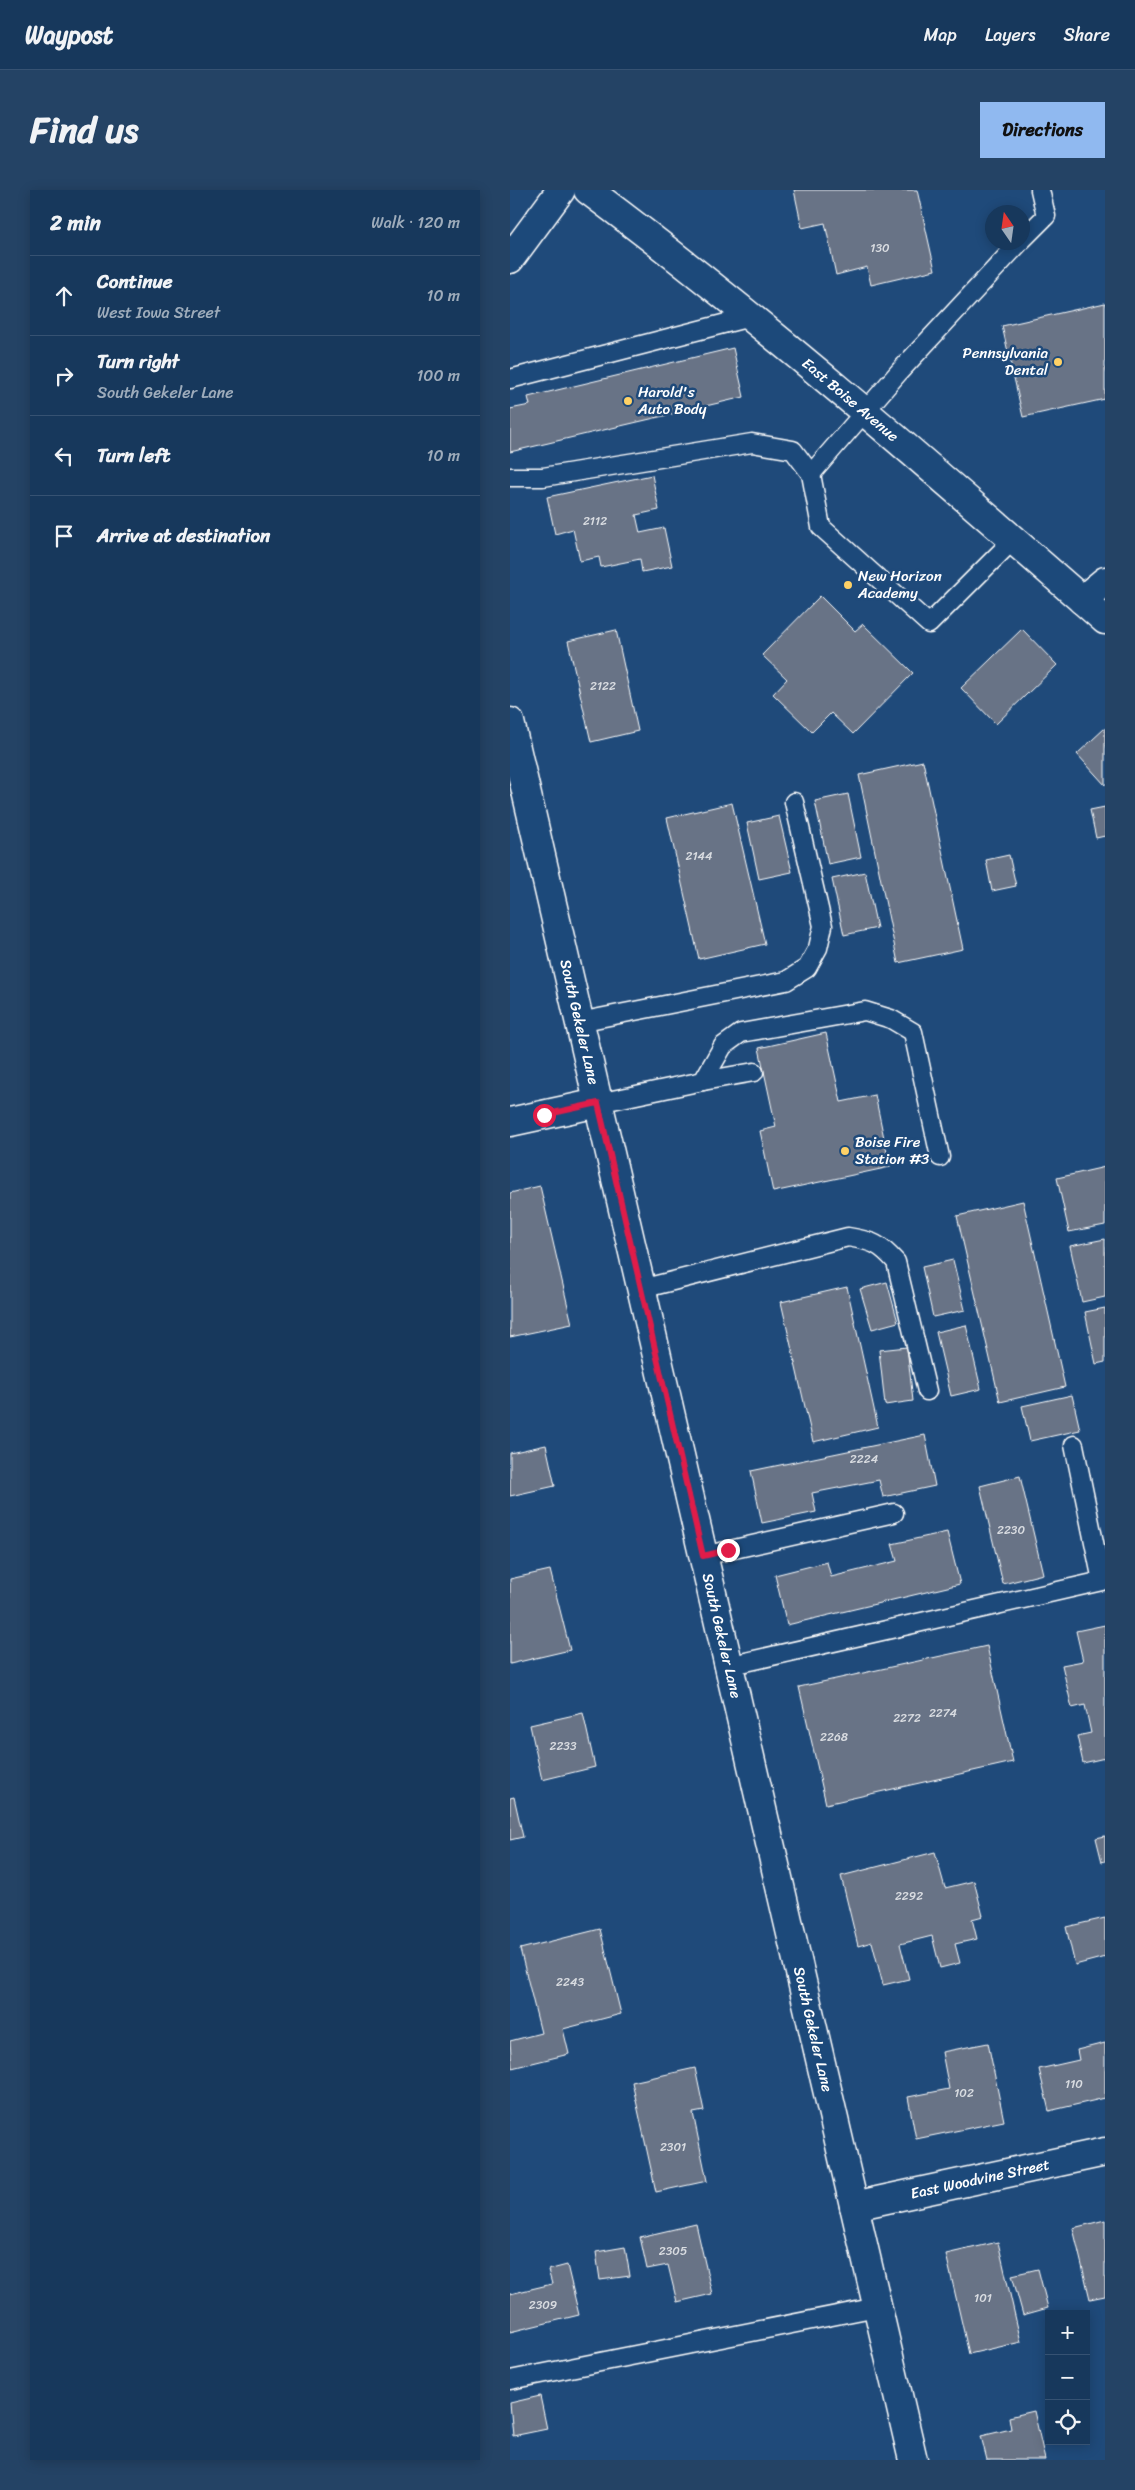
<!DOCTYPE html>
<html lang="en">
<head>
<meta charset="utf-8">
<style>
  :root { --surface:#17385c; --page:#244365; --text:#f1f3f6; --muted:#9eacbb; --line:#365272; --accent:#90b9f0 }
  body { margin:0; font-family:Sriracha,sans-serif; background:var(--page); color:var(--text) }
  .controls { position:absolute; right:15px; bottom:15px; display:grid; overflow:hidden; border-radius:0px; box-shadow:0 2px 12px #0003 }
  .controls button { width:45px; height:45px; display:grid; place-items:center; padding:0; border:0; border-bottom:1px solid var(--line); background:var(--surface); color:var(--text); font:25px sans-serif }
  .compass { position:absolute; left:475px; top:15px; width:45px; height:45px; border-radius:50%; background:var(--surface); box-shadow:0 2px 12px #0003; rotate:347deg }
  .stop { position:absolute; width:15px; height:15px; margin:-11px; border:4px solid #e11d48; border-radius:50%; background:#fff }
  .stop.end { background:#e11d48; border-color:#fff; box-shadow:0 1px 5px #0008 }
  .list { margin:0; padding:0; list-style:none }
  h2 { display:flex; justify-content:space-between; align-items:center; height:65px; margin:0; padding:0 20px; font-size:21px }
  h2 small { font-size:16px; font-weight:400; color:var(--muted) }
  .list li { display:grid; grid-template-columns:32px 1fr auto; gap:15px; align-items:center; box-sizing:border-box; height:80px; padding:0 20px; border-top:1px solid var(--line) }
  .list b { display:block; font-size:19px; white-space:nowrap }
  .list p { margin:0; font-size:16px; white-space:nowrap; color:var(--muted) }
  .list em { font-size:16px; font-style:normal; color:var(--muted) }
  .icon { flex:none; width:28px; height:28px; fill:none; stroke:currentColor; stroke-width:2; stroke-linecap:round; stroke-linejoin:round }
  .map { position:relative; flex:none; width:595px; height:2270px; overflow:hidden; border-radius:0px }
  header { display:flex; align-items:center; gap:30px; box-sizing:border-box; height:70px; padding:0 25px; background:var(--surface); border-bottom:1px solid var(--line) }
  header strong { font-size:24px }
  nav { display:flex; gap:28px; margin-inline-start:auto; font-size:18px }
  .intro { display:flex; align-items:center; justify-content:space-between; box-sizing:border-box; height:120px; padding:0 30px }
  h1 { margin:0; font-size:35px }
  .button { padding:12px 22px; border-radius:0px; background:var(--accent); color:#111; font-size:18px; font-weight:700 }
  main { display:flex; gap:30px; padding:0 30px }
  aside { flex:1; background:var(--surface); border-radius:0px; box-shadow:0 2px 12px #0003 }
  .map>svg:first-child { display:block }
  .building { fill:#677386; stroke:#fff }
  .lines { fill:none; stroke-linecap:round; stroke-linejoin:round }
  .lane-casing { stroke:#fff; stroke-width:21 }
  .street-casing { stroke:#fff; stroke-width:31 }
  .secondary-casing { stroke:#fff; stroke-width:31 }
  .lane { stroke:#1f4a7a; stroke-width:18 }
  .street { stroke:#1f4a7a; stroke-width:28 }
  .secondary { stroke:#1f4a7a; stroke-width:28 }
  .route { stroke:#e11d48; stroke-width:6 }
  .poi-dot { fill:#ffd166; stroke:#1f4a7a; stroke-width:2 }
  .labels { text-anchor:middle; stroke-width:5; stroke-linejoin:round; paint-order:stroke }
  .number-label { font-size:12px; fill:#d9dce1 }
  .poi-label { font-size:15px; fill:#fff; stroke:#1f4a7a; text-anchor:start }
  .street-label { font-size:15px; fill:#fff; stroke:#1f4a7a }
</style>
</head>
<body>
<header>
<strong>Waypost</strong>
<nav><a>Map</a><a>Layers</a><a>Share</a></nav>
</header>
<div class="intro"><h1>Find us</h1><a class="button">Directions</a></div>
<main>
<aside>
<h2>2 min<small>Walk · 120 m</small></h2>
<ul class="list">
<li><svg class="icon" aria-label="ahead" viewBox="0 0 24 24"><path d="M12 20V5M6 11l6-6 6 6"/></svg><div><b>Continue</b><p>West Iowa Street</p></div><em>10 m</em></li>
<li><svg class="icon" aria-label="right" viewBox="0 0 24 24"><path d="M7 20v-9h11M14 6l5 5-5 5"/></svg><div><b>Turn right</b><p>South Gekeler Lane</p></div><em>100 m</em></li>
<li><svg class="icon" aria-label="left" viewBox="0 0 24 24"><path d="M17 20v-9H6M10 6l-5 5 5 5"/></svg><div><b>Turn left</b></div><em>10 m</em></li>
<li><svg class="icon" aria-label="arrive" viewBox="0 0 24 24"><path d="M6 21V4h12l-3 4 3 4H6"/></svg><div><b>Arrive at destination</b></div></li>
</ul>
</aside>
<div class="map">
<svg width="595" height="2270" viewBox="0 0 595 2270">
  <rect width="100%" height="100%" fill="#1f4a7a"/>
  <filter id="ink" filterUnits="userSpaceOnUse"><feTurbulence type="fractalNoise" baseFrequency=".02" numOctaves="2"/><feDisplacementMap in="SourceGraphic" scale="10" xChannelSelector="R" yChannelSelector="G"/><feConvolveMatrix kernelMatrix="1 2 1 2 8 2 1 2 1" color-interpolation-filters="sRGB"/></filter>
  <g filter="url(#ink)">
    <!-- building -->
    <g class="building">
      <path d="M 284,0 L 407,0 L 425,80 L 361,95 L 357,77 L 326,85 L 315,33 L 292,38 Z"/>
      <path d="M 595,113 L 595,209 L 513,227 L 492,136 Z"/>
      <path d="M 223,158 L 234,207 L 0,262 L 0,219 L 20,215 L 18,207 Z"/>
      <path d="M 142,285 L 149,320 L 126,325 L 130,343 L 154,338 L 162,376 L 132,382 L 130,369 L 91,377 L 89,367 L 70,371 L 63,339 L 45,344 L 37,307 Z"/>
      <path d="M 310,406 L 345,441 L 353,434 L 403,483 L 343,544 L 321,523 L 302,542 L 263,504 L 277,489 L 252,465 Z"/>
      <path d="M 512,439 L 547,475 L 486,534 L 451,498 Z"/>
      <path d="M 106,440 L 128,541 L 81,552 L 58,451 Z"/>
      <path d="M 595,538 L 595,595 L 567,564 Z"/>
      <path d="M 413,571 L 453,759 L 388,773 L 349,585 Z"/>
      <path d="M 338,604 L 351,667 L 318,674 L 305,611 Z"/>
      <path d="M 222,613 L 255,754 L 189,769 L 157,628 Z"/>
      <path d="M 595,617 L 595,646 L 586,648 L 580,620 Z"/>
      <path d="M 269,626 L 282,682 L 249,689 L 237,633 Z"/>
      <path d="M 499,665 L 506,696 L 482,701 L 476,670 Z"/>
      <path d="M 355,682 L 367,738 L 334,745 L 322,689 Z"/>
      <path d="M 316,843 L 331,912 L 365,905 L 380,977 L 263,1002 L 250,941 L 266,937 L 249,858 Z"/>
      <path d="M 595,977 L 595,1035 L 559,1042 L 547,988 Z"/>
      <path d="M 30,996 L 62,1134 L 0,1147 L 0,1003 Z"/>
      <path d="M 513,1011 L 555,1197 L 490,1212 L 447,1026 Z"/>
      <path d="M 595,1049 L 595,1107 L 572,1112 L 560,1056 Z"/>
      <path d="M 443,1070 L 455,1120 L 423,1127 L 412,1077 Z"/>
      <path d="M 377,1092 L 388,1132 L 362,1139 L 350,1099 Z"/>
      <path d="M 337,1097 L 368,1237 L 303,1252 L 271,1112 Z"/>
      <path d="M 595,1118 L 595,1172 L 586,1174 L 575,1122 Z"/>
      <path d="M 456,1135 L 471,1199 L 441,1206 L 426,1142 Z"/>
      <path d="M 397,1157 L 403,1211 L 375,1215 L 369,1160 Z"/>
      <path d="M 562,1205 L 570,1240 L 520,1251 L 512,1216 Z"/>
      <path d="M 415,1245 L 425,1296 L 373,1307 L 369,1290 L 302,1303 L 306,1322 L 252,1333 L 241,1281 Z"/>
      <path d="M 36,1255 L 45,1296 L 0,1306 L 0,1263 Z"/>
      <path d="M 510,1286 L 533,1384 L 493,1394 L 470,1296 Z"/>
      <path d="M 437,1342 L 450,1394 L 277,1435 L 265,1385 L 317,1372 L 321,1387 L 387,1371 L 382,1354 Z"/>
      <path d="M 40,1380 L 60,1460 L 0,1474 L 0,1389 Z"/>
      <path d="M 595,1435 L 595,1568 L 573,1573 L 567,1546 L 581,1543 L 575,1515 L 562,1518 L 552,1475 L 573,1471 L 566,1441 Z"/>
      <path d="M 477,1456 L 503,1572 L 316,1614 L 289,1497 Z"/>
      <path d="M 73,1523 L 85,1577 L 32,1590 L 20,1535 Z"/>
      <path d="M 4,1607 L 13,1647 L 0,1650 L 0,1608 Z"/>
      <path d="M 595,1646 L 595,1671 L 592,1672 L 586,1648 Z"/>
      <path d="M 425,1662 L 435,1698 L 464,1691 L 473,1726 L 462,1729 L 467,1749 L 445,1754 L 450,1773 L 430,1778 L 422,1746 L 390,1754 L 399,1789 L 373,1795 L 362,1752 L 348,1756 L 331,1686 Z"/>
      <path d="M 595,1728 L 595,1767 L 565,1775 L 556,1737 Z"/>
      <path d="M 90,1739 L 111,1824 L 53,1839 L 59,1864 L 2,1878 L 0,1851 L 31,1843 L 10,1759 Z"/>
      <path d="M 478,1853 L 494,1931 L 406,1949 L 398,1907 L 439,1899 L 432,1862 Z"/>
      <path d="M 595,1853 L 595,1908 L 539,1921 L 529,1879 L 569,1870 L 567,1860 Z"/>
      <path d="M 185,1878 L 194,1921 L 183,1923 L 197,1991 L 146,2002 L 122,1892 Z"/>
      <path d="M 595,2030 L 595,2106 L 580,2109 L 563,2038 Z"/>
      <path d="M 186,2034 L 202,2104 L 167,2112 L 158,2075 L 137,2079 L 130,2047 Z"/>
      <path d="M 488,2052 L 511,2152 L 459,2164 L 436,2064 Z"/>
      <path d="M 115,2057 L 120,2086 L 90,2090 L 86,2062 Z"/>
      <path d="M 57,2075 L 69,2125 L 0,2142 L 0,2104 L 42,2094 L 38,2080 Z"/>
      <path d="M 528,2079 L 538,2118 L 513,2125 L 502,2085 Z"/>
      <path d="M 30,2206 L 37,2239 L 3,2246 L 0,2213 Z"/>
      <path d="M 524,2221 L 535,2270 L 477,2270 L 471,2246 L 501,2239 L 499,2227 Z"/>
    </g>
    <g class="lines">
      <defs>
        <g id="lane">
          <path d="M 512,50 L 536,26 L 530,0"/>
          <path d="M 0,189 L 240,127"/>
          <path d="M 301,284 L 389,182 L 510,52"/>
          <path d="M 0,287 L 33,287 L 242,253 L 283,260 L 301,284 L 311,337 L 419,434 L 503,350"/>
          <path d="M 69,832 L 276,791 L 297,778 L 308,758 L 313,736 L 284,612"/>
          <path d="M 193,891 L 244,882"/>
          <path d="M 88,913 L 193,891 L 213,856 L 231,843 L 355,821 L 381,829 L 403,842 L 430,967"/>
          <path d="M 131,1099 L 338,1047 C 363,1051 370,1054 386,1072 L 417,1201"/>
          <path d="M 193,1366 L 384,1323"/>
          <path d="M 218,1476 L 592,1391 L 564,1255"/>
          <path d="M 0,2190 L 367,2117"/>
        </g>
        <g id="street">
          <path d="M 572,410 L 595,391"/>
          <path id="s1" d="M 344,2016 L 595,1962"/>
        </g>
        <g id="secondary">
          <path id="s2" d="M 78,0 C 258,134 426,282 595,430"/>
          <path d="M 0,69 L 51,0"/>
          <path id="s3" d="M 0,532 L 403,2270"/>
          <path d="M 0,932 L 88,913"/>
        </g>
      </defs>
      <!-- lane casing -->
      <use href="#lane" class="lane-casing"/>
      <!-- street casing -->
      <use href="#street" class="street-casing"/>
      <!-- secondary casing -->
      <use href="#secondary" class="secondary-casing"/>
      <!-- lane -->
      <use href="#lane" class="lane"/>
      <!-- street -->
      <use href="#street" class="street"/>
      <!-- secondary -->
      <use href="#secondary" class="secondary"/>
    </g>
  </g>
  <g class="lines" filter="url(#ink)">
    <!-- route -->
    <path class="route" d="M 34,925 L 88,913 L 193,1366 L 218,1360"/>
  </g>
  <!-- markers -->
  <g class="poi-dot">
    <circle cx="548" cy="172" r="5"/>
    <circle cx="118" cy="211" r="5"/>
    <circle cx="338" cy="395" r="5"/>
    <circle cx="335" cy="961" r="5"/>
  </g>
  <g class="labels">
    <!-- number labels -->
    <g class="number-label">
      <text x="370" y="62">130</text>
      <text x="85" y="335">2112</text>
      <text x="93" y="500">2122</text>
      <text x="189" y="670">2144</text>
      <text x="354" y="1273">2224</text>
      <text x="501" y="1344">2230</text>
      <text x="433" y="1527">2274</text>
      <text x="397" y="1532">2272</text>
      <text x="324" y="1551">2268</text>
      <text x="53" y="1560">2233</text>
      <text x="399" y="1710">2292</text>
      <text x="60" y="1796">2243</text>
      <text x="564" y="1898">110</text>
      <text x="454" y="1907">102</text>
      <text x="163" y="1961">2301</text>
      <text x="163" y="2065">2305</text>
      <text x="473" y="2112">101</text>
      <text x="33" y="2119">2309</text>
    </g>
    <!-- poi labels -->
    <g class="poi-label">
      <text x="538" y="168" text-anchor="end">Pennsylvania<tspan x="538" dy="17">Dental</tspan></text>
      <text x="128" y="207">Harold's<tspan x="128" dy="17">Auto Body</tspan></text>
      <text x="348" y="391">New Horizon<tspan x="348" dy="17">Academy</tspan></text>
      <text x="345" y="957">Boise Fire<tspan x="345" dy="17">Station #3</tspan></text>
    </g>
    <!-- street labels -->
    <g class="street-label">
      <text dy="5" stroke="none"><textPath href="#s2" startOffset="336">East Boise Avenue</textPath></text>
      <text dy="5" stroke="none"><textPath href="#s3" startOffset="308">South Gekeler Lane</textPath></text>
      <text dy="5" stroke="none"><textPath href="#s3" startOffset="938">South Gekeler Lane</textPath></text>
      <text dy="5" stroke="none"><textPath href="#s3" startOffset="1342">South Gekeler Lane</textPath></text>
      <text dy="5" stroke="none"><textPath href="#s1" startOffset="129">East Woodvine Street</textPath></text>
    </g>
  </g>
</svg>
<div class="controls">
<button>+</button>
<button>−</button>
<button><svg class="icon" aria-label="locate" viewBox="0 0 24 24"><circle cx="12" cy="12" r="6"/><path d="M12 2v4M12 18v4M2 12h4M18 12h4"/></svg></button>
</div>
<svg class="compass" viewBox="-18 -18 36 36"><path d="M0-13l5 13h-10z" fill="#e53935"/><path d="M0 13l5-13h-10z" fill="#9eacbb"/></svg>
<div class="stop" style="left:34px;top:925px"></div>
<div class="stop end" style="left:218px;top:1360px"></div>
</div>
</main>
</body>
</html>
